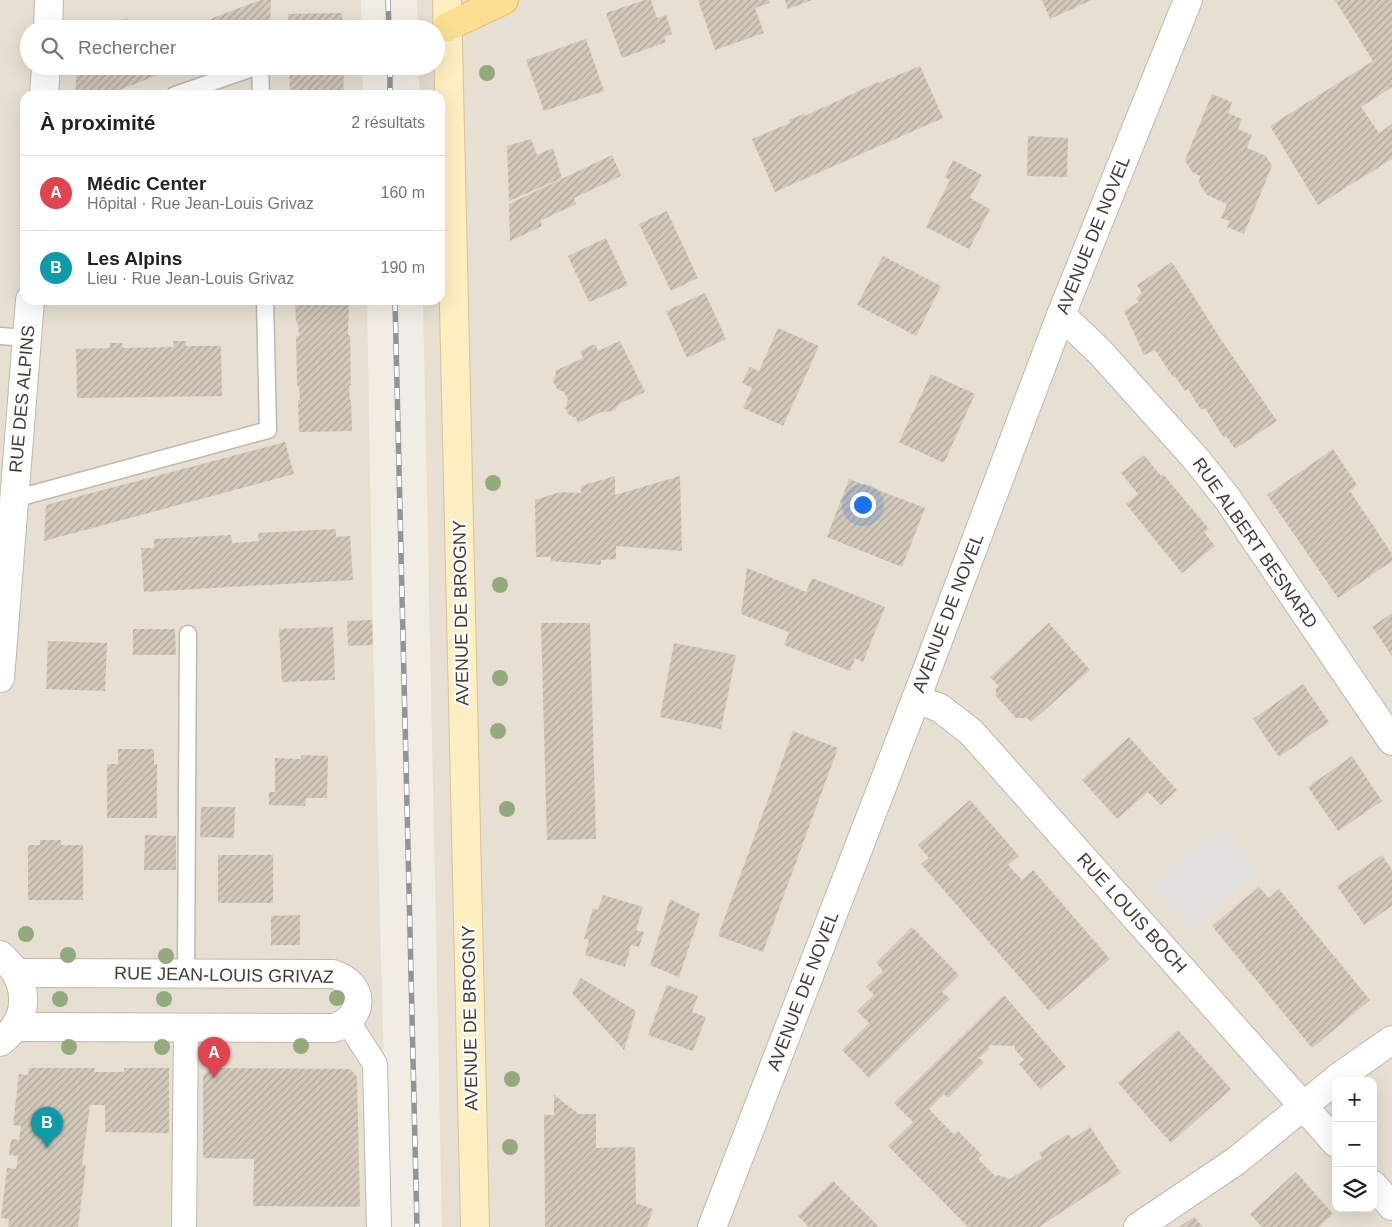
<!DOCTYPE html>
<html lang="fr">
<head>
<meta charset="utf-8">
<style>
  :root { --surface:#fff; --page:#f6f6f6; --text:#222; --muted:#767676; --line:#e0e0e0; --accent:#f63717 }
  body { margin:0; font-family:Arial,sans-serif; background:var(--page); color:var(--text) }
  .controls { position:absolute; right:15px; bottom:15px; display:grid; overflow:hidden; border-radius:10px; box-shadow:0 5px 20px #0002 }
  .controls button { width:45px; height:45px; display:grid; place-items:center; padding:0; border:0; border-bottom:1px solid var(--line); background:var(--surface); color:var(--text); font:25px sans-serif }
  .you { position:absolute; left:862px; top:504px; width:18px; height:18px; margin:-12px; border:4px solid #fff; border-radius:50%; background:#1a73e8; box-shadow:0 0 0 8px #1a73e833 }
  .badge { display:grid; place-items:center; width:32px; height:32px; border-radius:50%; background:var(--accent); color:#fff; font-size:16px; font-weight:700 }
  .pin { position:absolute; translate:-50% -41px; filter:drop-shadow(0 1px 2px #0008) }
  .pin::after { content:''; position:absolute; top:26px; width:18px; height:15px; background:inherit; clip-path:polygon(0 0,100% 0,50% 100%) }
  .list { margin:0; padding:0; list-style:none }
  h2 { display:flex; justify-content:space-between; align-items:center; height:65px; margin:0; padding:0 20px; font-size:21px }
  h2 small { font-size:16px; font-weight:400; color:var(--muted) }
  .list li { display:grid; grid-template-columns:32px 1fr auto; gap:15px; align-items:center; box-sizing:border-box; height:75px; padding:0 20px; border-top:1px solid var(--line) }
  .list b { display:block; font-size:19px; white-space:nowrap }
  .list p { margin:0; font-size:16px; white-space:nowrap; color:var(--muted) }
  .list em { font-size:16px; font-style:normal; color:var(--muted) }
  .icon { flex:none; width:28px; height:28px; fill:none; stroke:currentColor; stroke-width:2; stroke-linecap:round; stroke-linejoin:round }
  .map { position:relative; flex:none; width:1392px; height:1227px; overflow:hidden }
  .search { position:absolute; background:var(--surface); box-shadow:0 5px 20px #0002; left:20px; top:20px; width:425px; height:55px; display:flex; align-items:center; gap:12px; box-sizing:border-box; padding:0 18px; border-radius:28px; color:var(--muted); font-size:19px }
  .panel { position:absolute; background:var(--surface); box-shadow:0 5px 20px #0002; left:20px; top:90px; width:425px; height:215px; border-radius:15px }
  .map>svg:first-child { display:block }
  .residential { fill:#e6dfd2; fill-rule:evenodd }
  .parking { fill:#e2e0dc }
  .building { fill:url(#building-hatch) }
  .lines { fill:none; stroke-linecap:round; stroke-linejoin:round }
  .service-casing { stroke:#c0b8aa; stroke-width:19 }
  .pedestrian-casing { stroke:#c0b8aa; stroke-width:26 }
  .minor-casing { stroke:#c0b8aa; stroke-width:30 }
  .secondary-casing { stroke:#d4c396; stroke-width:30 }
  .primary-casing { stroke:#e1bb63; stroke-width:30 }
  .service { stroke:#fff; stroke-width:16 }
  .pedestrian { stroke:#fff; stroke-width:24 }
  .minor { stroke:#fff; stroke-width:28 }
  .secondary { stroke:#fdefc2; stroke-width:28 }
  .primary { stroke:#fcde92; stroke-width:28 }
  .rail-casing { stroke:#949494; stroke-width:5.5 }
  .rail { stroke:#fff; stroke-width:4; stroke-dasharray:11; stroke-linecap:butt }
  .tree { fill:#93aa7d }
  .labels { text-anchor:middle; stroke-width:4.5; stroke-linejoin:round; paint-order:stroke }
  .street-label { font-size:18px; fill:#443d34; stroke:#fff }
</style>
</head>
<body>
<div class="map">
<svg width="1392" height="1227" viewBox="0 0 1392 1227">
  <defs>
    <pattern id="building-hatch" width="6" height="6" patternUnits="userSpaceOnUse" patternTransform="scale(1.25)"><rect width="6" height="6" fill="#d3c9ba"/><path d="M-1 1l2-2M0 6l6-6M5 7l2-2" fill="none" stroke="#ada498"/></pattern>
  </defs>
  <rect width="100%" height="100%" fill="#f2ede4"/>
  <!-- residential -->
  <g class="residential">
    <path d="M 0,0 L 361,0 L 361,29 L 29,29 L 29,66 L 362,66 L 363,95 L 25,95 L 25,300 L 367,300 L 373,645 L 388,1227 L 0,1227 Z"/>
    <path d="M 417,0 L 1392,0 L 1392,1227 L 442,1227 L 423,300 L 440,300 L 440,95 L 419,95 L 419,66 L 436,66 L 436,29 L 418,29 ZM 1336,1081 L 1373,1081 L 1373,1208 L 1336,1208 Z"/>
  </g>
  <!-- parking -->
  <path class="parking" d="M 1220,826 L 1260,870 L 1190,930 L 1152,884 Z"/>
  <!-- building -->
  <g class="building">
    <path d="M 261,0 L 271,0 L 270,29 L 183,29 Z"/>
    <path d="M 645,0 L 651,0 L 657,18 L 666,15 L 672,34 L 664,37 L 666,42 L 622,58 L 606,13 Z"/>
    <path d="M 698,0 L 769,0 L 770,3 L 755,8 L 764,33 L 715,50 Z"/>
    <path d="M 785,0 L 812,0 L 788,9 Z"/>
    <path d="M 1042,0 L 1092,0 L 1050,19 Z"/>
    <path d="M 1335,0 L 1392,0 L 1392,87 L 1361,107 L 1379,133 L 1392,124 L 1392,159 L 1318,205 L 1270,126 L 1373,61 Z"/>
    <path d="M 342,13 L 342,29 L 289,29 L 288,14 Z"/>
    <path d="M 127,18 L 132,29 L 100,29 Z"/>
    <path d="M 586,39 L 604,91 L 544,111 L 526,60 Z"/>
    <path d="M 84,66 L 181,66 L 106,95 L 75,95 L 77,69 Z"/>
    <path d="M 289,66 L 343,66 L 344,95 L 290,95 Z"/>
    <path d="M 920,66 L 943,118 L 775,192 L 752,139 L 790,123 L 789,120 L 804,114 L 805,116 L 878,82 L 879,83 Z"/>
    <path d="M 1212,94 L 1232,102 L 1228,113 L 1242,119 L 1238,129 L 1252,135 L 1247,148 L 1266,156 L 1272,166 L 1244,234 L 1227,227 L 1230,221 L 1221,218 L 1227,204 L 1207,195 L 1199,183 L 1200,176 L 1192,172 L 1185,160 Z"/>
    <path d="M 1028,136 L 1068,138 L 1067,177 L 1027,176 Z"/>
    <path d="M 531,139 L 537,155 L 553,148 L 562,178 L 509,201 L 507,146 Z"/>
    <path d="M 612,155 L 621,176 L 574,198 L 576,204 L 540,221 L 542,226 L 510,241 L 509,204 Z"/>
    <path d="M 953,160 L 982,175 L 970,198 L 990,209 L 969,249 L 926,227 L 950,180 L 945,177 Z"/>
    <path d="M 667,211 L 698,278 L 671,291 L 639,224 Z"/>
    <path d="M 606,238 L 628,285 L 589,302 L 568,256 Z"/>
    <path d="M 883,256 L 941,286 L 916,336 L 857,305 Z"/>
    <path d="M 1172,262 L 1222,341 L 1277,421 L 1235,449 L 1226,436 L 1224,438 L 1205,408 L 1201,410 L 1188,389 L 1185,391 L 1175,376 L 1173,377 L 1155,350 L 1144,355 L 1124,311 L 1139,302 L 1136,298 L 1142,293 L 1137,285 Z"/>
    <path d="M 705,293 L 726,339 L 687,358 L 666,311 Z"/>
    <path d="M 295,300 L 349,300 L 348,335 L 350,335 L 351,386 L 349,385 L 350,400 L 351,400 L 352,431 L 299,432 L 298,400 L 300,400 L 299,386 L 297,386 L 296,336 L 299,336 L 298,323 L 296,323 Z"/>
    <path d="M 778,328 L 819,346 L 783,426 L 743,408 L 752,388 L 742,383 L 750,367 L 759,371 Z"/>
    <path d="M 173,341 L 186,341 L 186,346 L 221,346 L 222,396 L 77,398 L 76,349 L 110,348 L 110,343 L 122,343 L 123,348 L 174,347 Z"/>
    <path d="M 620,341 L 645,392 L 621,403 L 613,411 L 601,412 L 578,423 L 576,418 L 569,415 L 565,408 L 568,400 L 564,392 L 557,389 L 553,381 L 556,374 L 555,371 L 583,358 L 580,351 L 595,344 L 598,351 Z"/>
    <path d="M 931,374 L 975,394 L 944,463 L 899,442 Z"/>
    <path d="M 285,442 L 294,474 L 44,541 L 46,505 Z"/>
    <path d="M 1333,449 L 1357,485 L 1350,491 L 1392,554 L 1392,561 L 1338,598 L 1267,495 Z"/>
    <path d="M 1144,455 L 1161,476 L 1163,474 L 1209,529 L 1204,532 L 1215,546 L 1182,573 L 1126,504 L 1138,494 L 1121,473 Z"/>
    <path d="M 615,476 L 615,495 L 680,476 L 682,551 L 616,546 L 616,559 L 601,560 L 601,565 L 551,561 L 551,557 L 536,557 L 535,500 L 560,492 L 581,493 L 581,486 Z"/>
    <path d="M 849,479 L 925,508 L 902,567 L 827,537 Z"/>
    <path d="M 336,529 L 336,537 L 350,536 L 353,580 L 144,592 L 141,548 L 154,548 L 154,539 L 231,535 L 232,543 L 259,541 L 258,533 Z"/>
    <path d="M 747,568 L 806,592 L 812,578 L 885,607 L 863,662 L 855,658 L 850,671 L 784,645 L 789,632 L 741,614 Z"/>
    <path d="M 1392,613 L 1392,656 L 1372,627 Z"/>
    <path d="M 372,620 L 373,645 L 348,646 L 347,621 Z"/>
    <path d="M 541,623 L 590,623 L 596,839 L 547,840 Z"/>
    <path d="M 1049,623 L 1090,670 L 1031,722 L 1026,717 L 1024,718 L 1016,718 L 996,696 L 996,688 L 999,686 L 990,677 Z"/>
    <path d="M 333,627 L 335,680 L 282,682 L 279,629 Z"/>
    <path d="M 133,629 L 175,629 L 176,655 L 133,655 Z"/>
    <path d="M 48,641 L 107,643 L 105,691 L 46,689 Z"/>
    <path d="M 674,643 L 736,655 L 721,729 L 660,717 Z"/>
    <path d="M 1303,684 L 1329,722 L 1279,757 L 1253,719 Z"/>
    <path d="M 793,731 L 838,748 L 763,952 L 718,936 Z"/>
    <path d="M 1129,737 L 1177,790 L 1161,805 L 1148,792 L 1117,819 L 1082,780 Z"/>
    <path d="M 118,749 L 154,749 L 154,764 L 157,764 L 157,818 L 107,818 L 107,764 L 118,764 Z"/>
    <path d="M 301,755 L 328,756 L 327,798 L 306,798 L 305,806 L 269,805 L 269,792 L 275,792 L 275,758 L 301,759 Z"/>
    <path d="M 1352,756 L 1382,801 L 1338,831 L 1308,787 Z"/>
    <path d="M 970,800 L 1019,856 L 1008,865 L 1022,880 L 1033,870 L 1110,959 L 1049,1011 L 921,864 L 929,858 L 918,845 Z"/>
    <path d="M 201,807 L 235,807 L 234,838 L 200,837 Z"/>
    <path d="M 145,835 L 176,836 L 176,870 L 144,870 Z"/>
    <path d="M 40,840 L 61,840 L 61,845 L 83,845 L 83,900 L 28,900 L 28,845 L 40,845 Z"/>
    <rect x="218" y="855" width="55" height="48"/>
    <path d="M 1382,855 L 1392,870 L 1392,906 L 1364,925 L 1337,886 Z"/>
    <path d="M 1259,887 L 1269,898 L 1279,889 L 1370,1000 L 1312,1048 L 1212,926 Z"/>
    <path d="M 603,895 L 643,907 L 636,930 L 644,932 L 639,947 L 631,945 L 625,967 L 585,955 L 589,940 L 584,939 L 593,908 L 598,910 Z"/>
    <path d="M 670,899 L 700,914 L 679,977 L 650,965 Z"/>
    <path d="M 300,915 L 300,945 L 271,945 L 271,916 Z"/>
    <path d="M 912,927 L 959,975 L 942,992 L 950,999 L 869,1078 L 842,1050 L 869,1023 L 857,1011 L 874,995 L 866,987 L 883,971 L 876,963 Z"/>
    <path d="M 581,978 L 636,1011 L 624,1050 L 572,993 Z"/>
    <path d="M 667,985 L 698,996 L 692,1012 L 706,1017 L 693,1051 L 648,1035 Z"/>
    <path d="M 1004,995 L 1066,1067 L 1040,1089 L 1019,1064 L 1024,1060 L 1015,1050 L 1015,1046 L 989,1045 L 989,1049 L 979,1058 L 984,1062 L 948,1098 L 944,1094 L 929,1109 L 954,1135 L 958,1131 L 982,1155 L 978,1159 L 996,1177 L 998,1175 L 1010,1179 L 1042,1158 L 1039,1153 L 1068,1134 L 1072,1139 L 1090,1127 L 1121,1173 L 1039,1227 L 965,1227 L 967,1226 L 888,1146 L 913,1122 L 894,1103 Z"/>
    <path d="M 1178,1030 L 1231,1089 L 1171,1143 L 1118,1083 Z"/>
    <path d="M 29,1068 L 95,1068 L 94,1072 L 124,1072 L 124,1068 L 169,1068 L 169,1133 L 105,1132 L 105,1105 L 90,1105 L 82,1165 L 86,1165 L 78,1227 L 8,1227 L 9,1219 L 1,1218 L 7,1168 L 16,1169 L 18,1156 L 9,1155 L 11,1139 L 19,1140 L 21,1126 L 13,1125 L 19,1074 L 28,1075 Z"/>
    <path d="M 211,1068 L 350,1069 L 357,1077 L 360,1207 L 253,1206 L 254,1159 L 203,1158 L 203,1076 Z"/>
    <path d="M 554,1095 L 579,1114 L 596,1114 L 596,1148 L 635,1147 L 636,1203 L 653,1209 L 647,1227 L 545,1227 L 544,1115 L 554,1115 Z"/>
    <path d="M 1296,1172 L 1333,1214 L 1319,1227 L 1262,1227 L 1250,1214 Z"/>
    <path d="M 833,1181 L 879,1227 L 809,1227 L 798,1216 Z"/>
    <path d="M 1194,1217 L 1203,1227 L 1179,1227 Z"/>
  </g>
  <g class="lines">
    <defs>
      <g id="service">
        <path d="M 260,66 L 261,95"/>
        <path d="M 175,95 L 258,66"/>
        <path d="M 0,336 L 27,338"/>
        <path d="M 14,499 L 268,430 L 265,300"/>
        <path d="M 186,973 L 188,634"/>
      </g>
      <g id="pedestrian">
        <path d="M 348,1022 L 375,1064 L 379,1227"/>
        <path d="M 184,1227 L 186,1027"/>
      </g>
      <g id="minor">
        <path d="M 48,29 L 49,0"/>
        <path d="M 44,95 L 46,66"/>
        <path d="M 1061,315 L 1099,351 L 1196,459 L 1227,498 L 1392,741"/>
        <path d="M 0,678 L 30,300"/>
        <path d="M 916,699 L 940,708 L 971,732 L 1336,1143"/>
        <path d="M 0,955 C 30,980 32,1018 0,1042"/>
        <path d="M 15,1027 L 334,1028 C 366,1018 365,984 333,974 L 17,973"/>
        <path d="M 1373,1185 L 1392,1206"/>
        <path d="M 712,1227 L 916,699 L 1061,315 L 1188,0"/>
        <path d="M 1138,1227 L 1236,1161 L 1339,1077 L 1392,1040"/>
      </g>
      <path id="secondary" d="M 447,0 L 475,1227"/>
      <path id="primary" d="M 447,27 L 504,0"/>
    </defs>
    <!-- service casing -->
    <use href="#service" class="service-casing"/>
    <!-- pedestrian casing -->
    <use href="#pedestrian" class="pedestrian-casing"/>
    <!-- minor casing -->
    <use href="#minor" class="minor-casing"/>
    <!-- secondary casing -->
    <use href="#secondary" class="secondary-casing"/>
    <!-- primary casing -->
    <use href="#primary" class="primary-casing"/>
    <!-- service -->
    <use href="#service" class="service"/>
    <!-- pedestrian -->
    <use href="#pedestrian" class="pedestrian"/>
    <!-- minor -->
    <use href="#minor" class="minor"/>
    <!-- secondary -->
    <use href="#secondary" class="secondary"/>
    <!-- primary -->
    <use href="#primary" class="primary"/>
    <defs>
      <g id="rail">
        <path d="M 388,0 L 389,29"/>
        <path d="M 390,66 L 390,95"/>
        <path d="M 395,300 L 417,1227"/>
      </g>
    </defs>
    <!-- rail casing -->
    <use href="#rail" class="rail-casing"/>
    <!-- rail -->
    <use href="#rail" class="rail"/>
  </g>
  <!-- trees -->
  <g class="tree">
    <circle cx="487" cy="73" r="8"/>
    <circle cx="493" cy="483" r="8"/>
    <circle cx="500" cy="585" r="8"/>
    <circle cx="500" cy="678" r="8"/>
    <circle cx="498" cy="731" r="8"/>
    <circle cx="507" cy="809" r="8"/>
    <circle cx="26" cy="934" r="8"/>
    <circle cx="68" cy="955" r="8"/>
    <circle cx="166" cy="956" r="8"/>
    <circle cx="337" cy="998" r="8"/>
    <circle cx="60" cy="999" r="8"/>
    <circle cx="164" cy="999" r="8"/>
    <circle cx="217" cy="1046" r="8"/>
    <circle cx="301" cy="1046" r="8"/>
    <circle cx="69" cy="1047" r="8"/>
    <circle cx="162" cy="1047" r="8"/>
    <circle cx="512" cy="1079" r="8"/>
    <circle cx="510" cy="1147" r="8"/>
  </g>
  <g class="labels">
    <!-- street labels -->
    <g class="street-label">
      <text transform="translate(1093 235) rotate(-68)" y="6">AVENUE DE NOVEL</text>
      <text transform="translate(22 399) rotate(-85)" y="6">RUE DES ALPINS</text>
      <text transform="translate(1255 543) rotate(55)" y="6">RUE ALBERT BESNARD</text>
      <text transform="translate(461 613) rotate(-91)" y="6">AVENUE DE BROGNY</text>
      <text transform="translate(948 613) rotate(-69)" y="6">AVENUE DE NOVEL</text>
      <text transform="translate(1132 913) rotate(48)" y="6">RUE LOUIS BOCH</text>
      <text transform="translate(224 975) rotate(1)" y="6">RUE JEAN-LOUIS GRIVAZ</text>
      <text transform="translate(803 991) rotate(-69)" y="6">AVENUE DE NOVEL</text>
      <text transform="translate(470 1018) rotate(-91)" y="6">AVENUE DE BROGNY</text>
    </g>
  </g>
</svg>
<div class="controls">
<button>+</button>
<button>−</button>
<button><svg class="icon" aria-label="layers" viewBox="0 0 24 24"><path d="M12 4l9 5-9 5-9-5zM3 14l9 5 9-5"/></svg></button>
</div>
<div class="you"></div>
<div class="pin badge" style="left:214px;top:1078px;background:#e0444e">A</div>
<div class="pin badge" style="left:47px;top:1148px;background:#0f9aa8">B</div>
<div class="search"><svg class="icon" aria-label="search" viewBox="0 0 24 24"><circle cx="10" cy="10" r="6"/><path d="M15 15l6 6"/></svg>Rechercher</div>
<section class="panel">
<h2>À proximité<small>2 résultats</small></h2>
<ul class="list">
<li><span class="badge" style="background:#e0444e">A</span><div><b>Médic Center</b><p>Hôpital · Rue Jean-Louis Grivaz</p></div><em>160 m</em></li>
<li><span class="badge" style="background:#0f9aa8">B</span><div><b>Les Alpins</b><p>Lieu · Rue Jean-Louis Grivaz</p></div><em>190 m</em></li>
</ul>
</section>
</div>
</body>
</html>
